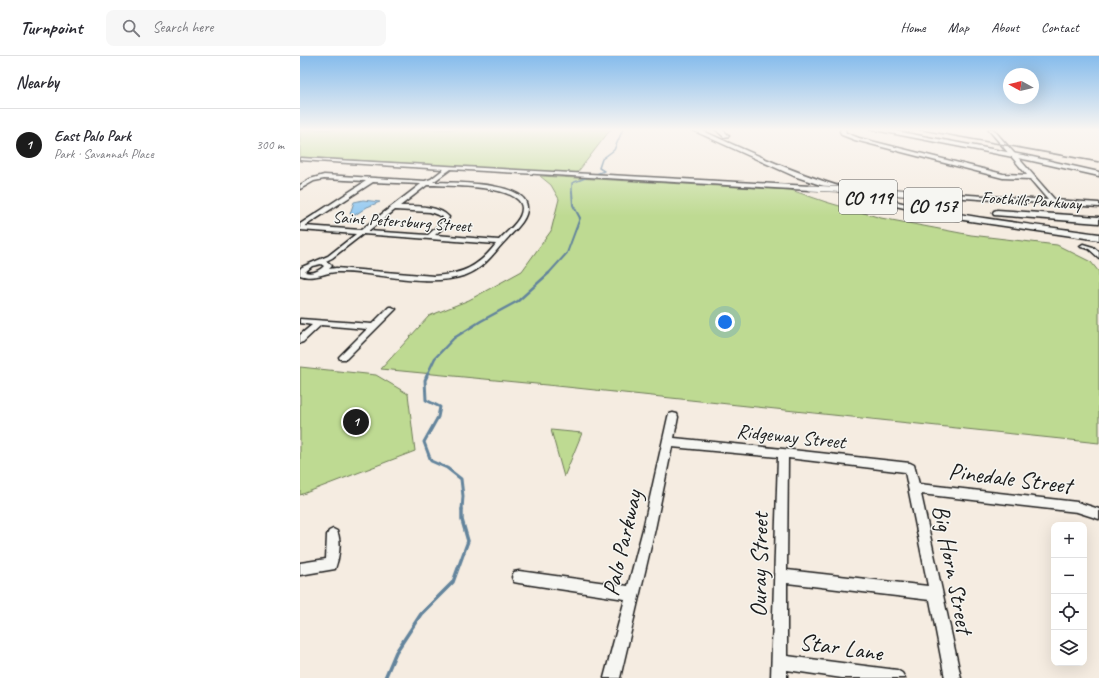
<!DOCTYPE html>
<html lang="en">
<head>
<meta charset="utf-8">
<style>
  :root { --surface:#fff; --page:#f7f7f7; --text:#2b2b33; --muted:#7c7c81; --line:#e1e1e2; --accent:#1c1c1c }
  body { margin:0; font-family:Caveat,sans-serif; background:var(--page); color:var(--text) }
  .controls { position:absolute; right:12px; bottom:12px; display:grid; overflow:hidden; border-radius:8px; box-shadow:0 4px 16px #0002 }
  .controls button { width:36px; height:36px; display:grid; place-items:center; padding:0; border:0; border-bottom:1px solid var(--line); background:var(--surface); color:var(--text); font:20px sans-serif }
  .compass { position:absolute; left:703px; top:12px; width:36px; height:36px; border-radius:50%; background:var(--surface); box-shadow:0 4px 16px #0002; rotate:278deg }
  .you { position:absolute; left:425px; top:266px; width:14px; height:14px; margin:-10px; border:3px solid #fff; border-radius:50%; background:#1a73e8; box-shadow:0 0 0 6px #1a73e833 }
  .badge { display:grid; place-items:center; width:26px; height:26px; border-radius:50%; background:var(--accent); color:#fff; font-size:13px; font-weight:700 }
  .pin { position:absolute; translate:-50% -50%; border:2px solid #fff; box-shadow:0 1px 4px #0006 }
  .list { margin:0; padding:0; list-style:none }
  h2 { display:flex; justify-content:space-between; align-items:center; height:52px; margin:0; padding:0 16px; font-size:17px }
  h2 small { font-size:13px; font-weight:400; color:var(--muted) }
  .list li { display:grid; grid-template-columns:26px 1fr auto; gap:12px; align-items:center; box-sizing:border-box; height:72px; padding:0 16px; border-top:1px solid var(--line) }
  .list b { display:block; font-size:15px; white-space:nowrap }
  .list p { margin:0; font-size:13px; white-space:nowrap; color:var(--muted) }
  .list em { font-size:13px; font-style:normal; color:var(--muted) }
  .icon { flex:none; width:22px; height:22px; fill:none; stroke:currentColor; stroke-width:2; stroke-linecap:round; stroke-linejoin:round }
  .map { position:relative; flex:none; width:799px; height:622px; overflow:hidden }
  header { display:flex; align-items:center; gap:24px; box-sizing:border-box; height:56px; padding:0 20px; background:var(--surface); border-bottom:1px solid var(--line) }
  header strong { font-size:19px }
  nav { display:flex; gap:22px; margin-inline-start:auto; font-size:14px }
  .search { width:280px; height:36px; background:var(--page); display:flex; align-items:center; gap:10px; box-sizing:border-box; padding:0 14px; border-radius:8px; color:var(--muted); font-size:15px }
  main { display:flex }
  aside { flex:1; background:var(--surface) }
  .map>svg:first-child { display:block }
  .green { fill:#beda92; stroke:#6d7b57 }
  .water { fill:#93c9f1; stroke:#63849c }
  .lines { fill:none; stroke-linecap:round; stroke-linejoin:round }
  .stream-far4 { stroke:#63849c; stroke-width:1.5 }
  .stream-far3 { stroke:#63849c; stroke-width:2 }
  .stream-far2 { stroke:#63849c; stroke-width:2.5 }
  .stream-far1 { stroke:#63849c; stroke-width:3 }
  .stream { stroke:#63849c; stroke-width:3.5 }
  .minor-casing { stroke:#1c1c1c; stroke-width:3 }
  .highway-casing { stroke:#1c1c1c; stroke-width:3 }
  .minor { fill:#f6f6f2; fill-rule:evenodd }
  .highway { fill:#f6f6f2; fill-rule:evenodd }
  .rail { stroke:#1c1c1c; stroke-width:1.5 }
  .minor-bridge-far1-casing { stroke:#1c1c1c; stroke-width:6; stroke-linecap:butt }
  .minor-bridge-casing { stroke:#1c1c1c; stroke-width:8; stroke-linecap:butt }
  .minor-bridge-far1 { stroke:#f6f6f2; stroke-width:5 }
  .minor-bridge { stroke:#f6f6f2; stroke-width:6 }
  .labels { text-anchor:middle; stroke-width:3; stroke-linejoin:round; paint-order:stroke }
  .far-street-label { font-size:17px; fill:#1c1c1c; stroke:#f6f6f2 }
  .shield { fill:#f6f6f2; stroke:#5d5d5c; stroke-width:1 }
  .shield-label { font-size:19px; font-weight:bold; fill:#1c1c1c }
  .street-label { font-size:20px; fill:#1c1c1c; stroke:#f6f6f2 }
  .near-street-label { font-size:24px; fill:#1c1c1c; stroke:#f6f6f2 }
</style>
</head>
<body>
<header>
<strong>Turnpoint</strong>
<div class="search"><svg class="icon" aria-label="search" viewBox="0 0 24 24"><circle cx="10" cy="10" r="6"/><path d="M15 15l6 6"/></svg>Search here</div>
<nav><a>Home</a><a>Map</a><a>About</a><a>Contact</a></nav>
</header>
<main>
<aside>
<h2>Nearby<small></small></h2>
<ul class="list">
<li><span class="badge">1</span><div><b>East Palo Park</b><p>Park · Savannah Place</p></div><em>300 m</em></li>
</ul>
</aside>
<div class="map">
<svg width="799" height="622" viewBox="0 0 799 622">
  <rect width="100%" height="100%" fill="#f5ece1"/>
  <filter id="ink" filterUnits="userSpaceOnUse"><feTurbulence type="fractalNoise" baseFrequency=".025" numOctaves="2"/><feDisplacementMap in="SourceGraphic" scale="8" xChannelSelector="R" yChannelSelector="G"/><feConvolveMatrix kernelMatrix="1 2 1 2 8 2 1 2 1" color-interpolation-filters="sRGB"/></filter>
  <g filter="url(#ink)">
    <!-- green -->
    <g class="green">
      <path d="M 0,73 L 311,73 L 277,117 L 0,101 Z"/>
      <path d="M 240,120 L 491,134 L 526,146 L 581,162 L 671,179 L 757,189 L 791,206 L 799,216 L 799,387 L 257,330 L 81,313 L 129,260 L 169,244 L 222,215 L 251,175 L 259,143 L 251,129 Z"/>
      <path d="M 0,311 L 76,319 L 108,338 L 115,395 L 0,439 Z"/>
      <path d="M 251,374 L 282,377 L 264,421 Z"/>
    </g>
    <!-- water -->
    <path class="water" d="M 63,144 L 80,146 L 67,151 L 55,159 L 50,158 L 54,146 Z"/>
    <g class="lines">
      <!-- stream-far4 -->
      <path class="stream-far4" d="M 272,137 L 272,127 L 304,115 L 299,112 L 302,103 L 314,94 L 323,73"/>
      <!-- stream-far3 -->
      <path class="stream-far3" d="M 248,218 L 267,197 L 280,162 L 273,149 L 272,136"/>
      <!-- stream-far2 -->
      <path class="stream-far2" d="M 126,321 L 135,302 L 154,282 L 181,265 L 218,245 L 249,217"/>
      <!-- stream-far1 -->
      <path class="stream-far1" d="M 127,320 L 125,324 L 126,344 L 140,351 L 138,361 L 124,386 L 131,405 L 147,412 L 161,423 L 163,440 L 162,454"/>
      <!-- stream -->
      <path class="stream" d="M 85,622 L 96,596 L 121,558 L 153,526 L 168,485 L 162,464 L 162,453"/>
      <defs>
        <g id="minor">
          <path d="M 541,73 L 545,73 L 546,77 L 559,82 L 703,118 L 727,119 L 688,73 L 693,73 L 755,144 L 799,147 L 799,151 L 606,138 L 605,137 L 608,135 L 748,144 L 730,123 L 703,122 L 555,84 L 542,79 L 540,75 Z"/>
          <path d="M 0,102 L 510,130 L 513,132 L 510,134 L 151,113 L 133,126 C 152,127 226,125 227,151 C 228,164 214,175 206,184 C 193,197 185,212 166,219 C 125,233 77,215 36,216 C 23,217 13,224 0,219 L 0,213 L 2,211 L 28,200 L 56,178 L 0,174 L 0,168 L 66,125 L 24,123 L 14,125 L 0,133 L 0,129 L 10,123 L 24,119 L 125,125 L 131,123 L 144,113 L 0,104 ZM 73,126 L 121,128 L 61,174 L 5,170 ZM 127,129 C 144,130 221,128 222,152 C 222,165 207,175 199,184 L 135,179 L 146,169 L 149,161 C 138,149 115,150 100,150 ZM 95,154 L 130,156 L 143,161 L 141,167 L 128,179 L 68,175 ZM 63,178 L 196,188 C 178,211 163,218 134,220 L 36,212 L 29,213 L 32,210 L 29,207 L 26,205 L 32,202 ZM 21,208 L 24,210 C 19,215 13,218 5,216 L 12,210 Z"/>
          <path d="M 783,188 L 793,191 L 799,196 L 799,202 L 789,193 L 781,191 L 780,190 Z"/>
          <path d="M 89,251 L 92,251 L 96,253 L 46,303 L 40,303 L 39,301 L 67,273 L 21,269 L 3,286 L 0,287 L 0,279 L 12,269 L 0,267 L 0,263 L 72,268 Z"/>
          <path d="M 373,357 L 377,358 L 378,361 L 374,382 L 483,393 L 610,407 L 614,409 L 619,428 L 777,446 L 799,453 L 799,463 L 777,456 L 621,438 L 661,622 L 645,622 L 630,544 L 487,527 L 487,600 L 597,614 L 602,617 L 605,622 L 542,622 L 487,614 L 487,622 L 471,622 L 478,401 L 372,391 L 355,473 L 320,622 L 304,622 L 325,543 L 219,527 L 214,526 L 212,521 L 214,516 L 219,515 L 328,530 L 343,473 L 368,361 L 369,358 ZM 488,402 L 605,416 L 628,530 L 487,514 Z"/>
          <path d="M 33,473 L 37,475 C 42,486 39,502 35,513 L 0,519 L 0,507 L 26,503 L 27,479 L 29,475 Z"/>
        </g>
        <g id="highway">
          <path d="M 390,73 L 399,73 C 453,98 508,123 566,138 C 642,159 721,167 799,178 L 799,184 L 650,162 L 559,142 L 494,120 Z"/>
          <path d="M 415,73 L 422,73 L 429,80 L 424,81 Z"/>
          <path d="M 570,73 L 585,73 L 728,100 L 799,116 L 799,120 L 728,104 Z"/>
          <path d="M 697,154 L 799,161 L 799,167 L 694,159 L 693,157 L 694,155 Z"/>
        </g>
      </defs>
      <!-- minor casing -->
      <use href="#minor" class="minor-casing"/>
      <!-- highway casing -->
      <use href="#highway" class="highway-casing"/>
      <!-- minor -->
      <use href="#minor" class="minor"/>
      <!-- highway -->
      <use href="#highway" class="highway"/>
      <!-- rail -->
      <path class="rail" d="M 616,73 L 799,106"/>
      <defs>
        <path id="minor-bridge-far1" d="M 510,132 L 608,137"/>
        <path id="minor-bridge" d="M 592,136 L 608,137"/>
      </defs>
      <!-- minor-bridge-far1 casing -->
      <use href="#minor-bridge-far1" class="minor-bridge-far1-casing"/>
      <!-- minor-bridge casing -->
      <use href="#minor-bridge" class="minor-bridge-casing"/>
      <!-- minor-bridge-far1 -->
      <use href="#minor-bridge-far1" class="minor-bridge-far1"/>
      <!-- minor-bridge -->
      <use href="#minor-bridge" class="minor-bridge"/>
    </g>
  </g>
  <!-- sky -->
  <linearGradient id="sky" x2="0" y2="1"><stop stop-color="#86bcec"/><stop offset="0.46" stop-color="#faf6f2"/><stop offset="1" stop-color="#faf6f2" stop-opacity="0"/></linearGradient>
  <rect width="799" height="160" fill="url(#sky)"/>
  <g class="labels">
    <!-- far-street labels -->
    <g class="far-street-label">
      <text transform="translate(731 144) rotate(4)" y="6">Foothills Parkway</text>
      <text transform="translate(102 165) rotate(4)" y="6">Saint Petersburg Street</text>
    </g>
    <!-- shield labels -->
    <g class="shield">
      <rect x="539" y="124" width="58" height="34" rx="3"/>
      <rect x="604" y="132" width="58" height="34" rx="3"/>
    </g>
    <g class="shield-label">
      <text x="568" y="148">CO 119</text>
      <text x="633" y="156">CO 157</text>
    </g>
    <!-- street labels -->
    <g class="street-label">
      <text transform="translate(491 380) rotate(6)" y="7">Ridgeway Street</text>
    </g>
    <!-- near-street labels -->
    <g class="near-street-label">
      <text transform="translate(710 422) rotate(7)" y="8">Pinedale Street</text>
      <text transform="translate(322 487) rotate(-77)" y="8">Palo Parkway</text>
      <text transform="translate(459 509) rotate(-89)" y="8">Ouray Street</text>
      <text transform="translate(653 513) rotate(79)" y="8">Big Horn Street</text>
      <text transform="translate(541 591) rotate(8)" y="8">Star Lane</text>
    </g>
  </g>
</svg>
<div class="controls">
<button>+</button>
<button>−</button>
<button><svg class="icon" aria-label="locate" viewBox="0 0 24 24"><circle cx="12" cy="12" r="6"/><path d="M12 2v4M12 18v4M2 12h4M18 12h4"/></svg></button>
<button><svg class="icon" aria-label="layers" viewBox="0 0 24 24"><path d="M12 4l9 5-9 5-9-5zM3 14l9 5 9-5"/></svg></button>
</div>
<svg class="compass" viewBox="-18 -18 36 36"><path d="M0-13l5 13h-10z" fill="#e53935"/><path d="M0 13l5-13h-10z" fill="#7c7c81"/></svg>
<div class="you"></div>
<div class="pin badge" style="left:56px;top:366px">1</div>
</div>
</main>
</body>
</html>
